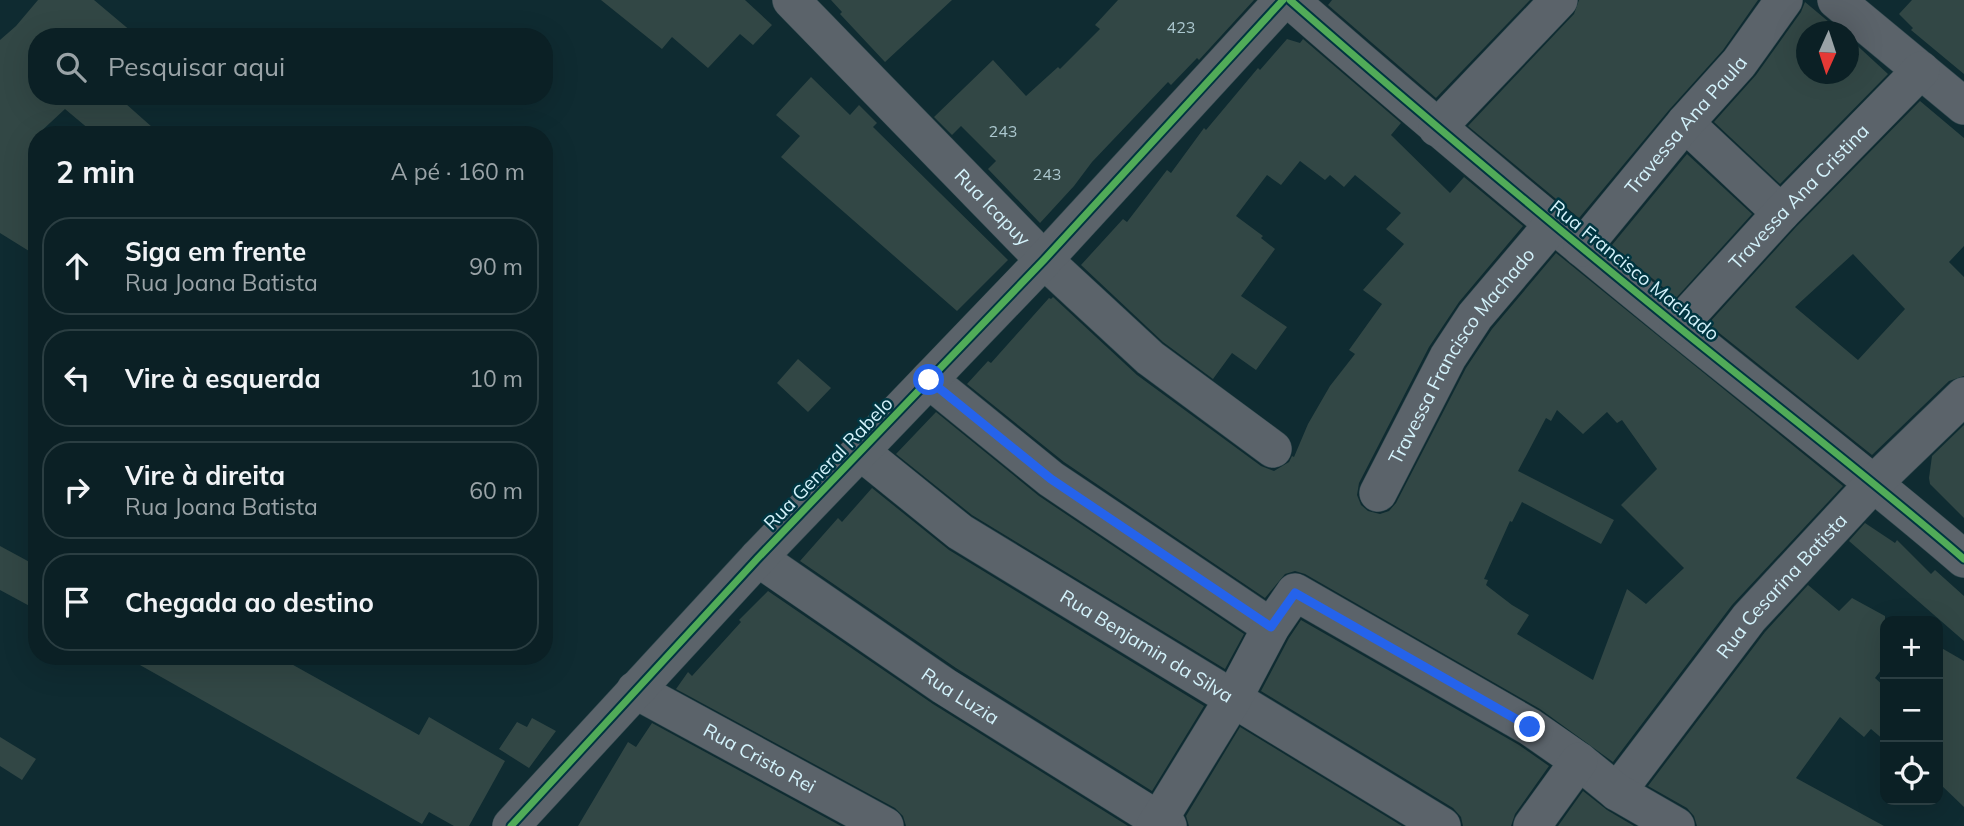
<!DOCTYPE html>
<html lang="pt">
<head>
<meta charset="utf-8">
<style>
  :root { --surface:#0b2025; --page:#14282d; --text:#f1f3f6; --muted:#9aa3a7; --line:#2b3e42 }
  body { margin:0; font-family:Mulish,sans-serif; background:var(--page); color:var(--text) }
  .controls { position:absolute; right:21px; bottom:21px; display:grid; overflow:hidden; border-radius:14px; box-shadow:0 7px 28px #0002 }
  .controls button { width:63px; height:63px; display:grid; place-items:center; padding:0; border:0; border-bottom:2px solid var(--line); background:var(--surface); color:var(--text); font:35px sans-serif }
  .compass { position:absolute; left:1796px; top:21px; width:63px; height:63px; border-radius:50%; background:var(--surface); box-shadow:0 7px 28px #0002; rotate:183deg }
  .stop { position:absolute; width:21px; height:21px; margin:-16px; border:5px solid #2563eb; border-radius:50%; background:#fff }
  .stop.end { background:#2563eb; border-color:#fff; box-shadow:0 2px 7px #0008 }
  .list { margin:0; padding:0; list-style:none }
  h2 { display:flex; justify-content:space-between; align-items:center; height:91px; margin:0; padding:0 28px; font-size:30px }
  h2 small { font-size:23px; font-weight:400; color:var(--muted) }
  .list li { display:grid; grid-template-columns:46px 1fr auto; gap:21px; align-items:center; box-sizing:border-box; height:98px; margin:0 14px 14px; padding:0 14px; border:2px solid var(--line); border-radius:28px }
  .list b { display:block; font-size:26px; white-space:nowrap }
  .list p { margin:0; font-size:23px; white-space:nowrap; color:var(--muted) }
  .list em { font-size:23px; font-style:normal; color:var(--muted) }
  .icon { flex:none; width:38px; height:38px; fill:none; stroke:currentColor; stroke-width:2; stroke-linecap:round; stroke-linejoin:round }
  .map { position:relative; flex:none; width:1964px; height:826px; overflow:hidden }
  .search { position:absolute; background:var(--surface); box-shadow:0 7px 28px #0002; left:28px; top:28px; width:525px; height:77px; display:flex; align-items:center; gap:18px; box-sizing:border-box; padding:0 24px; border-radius:28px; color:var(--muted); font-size:26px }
  .panel { position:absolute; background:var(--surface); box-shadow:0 7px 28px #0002; left:28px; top:126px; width:525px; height:539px; border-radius:28px }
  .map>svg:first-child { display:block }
  .building { fill:#324745; fill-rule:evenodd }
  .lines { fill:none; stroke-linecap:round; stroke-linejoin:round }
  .minor-casing { stroke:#31494f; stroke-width:38 }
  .minor { stroke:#5b636a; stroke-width:37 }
  .cycleway-casing { stroke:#003540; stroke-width:11 }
  .cycleway { stroke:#51ab58; stroke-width:7 }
  .route { stroke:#2563eb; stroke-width:9 }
  .labels { text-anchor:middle; stroke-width:5; stroke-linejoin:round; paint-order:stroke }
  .number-label { font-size:16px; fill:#abc7ce }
  .street-label { font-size:19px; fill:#d3f2fb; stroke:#003540 }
</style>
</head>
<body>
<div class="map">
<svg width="1964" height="826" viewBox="0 0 1964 826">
  <rect width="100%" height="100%" fill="#0f2b31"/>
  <!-- building -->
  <g class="building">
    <path d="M 38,0 L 94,0 L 138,37 L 37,37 L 37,96 L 117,96 L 161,135 L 96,135 L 65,109 L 37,135 L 37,256 L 0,233 L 0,40 L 16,26 Z"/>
    <path d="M 601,0 L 745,0 L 772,25 L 753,45 L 740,34 L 708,68 L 672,37 L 662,49 Z"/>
    <path d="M 831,0 L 952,0 L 885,62 L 840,14 L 842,12 Z"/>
    <path d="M 1118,0 L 1254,0 L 1199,60 L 1197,58 L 1171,85 L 1168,82 L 1092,162 L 1074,186 L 1040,223 L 988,169 L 996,161 L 961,126 L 952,135 L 934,117 L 993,60 L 1026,96 L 1058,67 L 1060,69 L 1100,29 L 1095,25 Z"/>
    <path d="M 1332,0 L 1530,0 L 1436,98 L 1328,5 Z"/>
    <path d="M 1579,0 L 1758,0 L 1723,50 L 1669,110 L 1579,218 L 1468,126 L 1574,14 Z"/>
    <path d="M 1912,0 L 1964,0 L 1964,74 L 1911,30 L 1913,28 L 1899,14 Z"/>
    <path d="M 1805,2 L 1841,32 L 1807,32 L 1807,74 L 1849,74 L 1849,38 L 1888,74 L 1780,184 L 1714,122 L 1756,75 L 1801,12 Z"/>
    <path d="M 1287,39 L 1300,43 L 1303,39 L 1401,123 L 1391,135 L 1450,193 L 1464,177 L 1523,226 L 1459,302 L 1429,347 L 1359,483 L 1357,495 L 1361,505 L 1368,511 L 1380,514 L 1389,511 L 1396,503 L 1466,368 L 1492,329 L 1556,253 L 1843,486 L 1732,605 L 1613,762 L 1540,709 L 1305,574 L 1295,571 L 1285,574 L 1265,598 L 1064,462 L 967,384 L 988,361 L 991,363 L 1049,298 L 1051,299 L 1053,297 L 1137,375 L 1261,466 L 1274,471 L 1289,462 L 1292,456 L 1294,457 L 1308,424 L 1330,386 L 1355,354 L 1349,350 L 1382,304 L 1363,290 L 1404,244 L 1386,229 L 1401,213 L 1355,175 L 1344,187 L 1330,175 L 1325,180 L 1300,161 L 1281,185 L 1267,175 L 1236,216 L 1263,236 L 1261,238 L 1275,249 L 1241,296 L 1287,327 L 1256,370 L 1232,353 L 1213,379 L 1163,342 L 1081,265 L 1123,219 L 1127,222 L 1167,170 L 1171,173 L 1204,128 L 1206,130 L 1258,68 L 1260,70 ZM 1557,410 L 1583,434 L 1607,412 L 1617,423 L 1622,420 L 1657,469 L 1621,505 L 1684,568 L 1646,604 L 1627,589 L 1593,680 L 1517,634 L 1529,615 L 1512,605 L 1486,585 L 1488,580 L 1484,579 L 1510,521 L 1512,522 L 1522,502 L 1601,544 L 1614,520 L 1518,471 L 1546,418 L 1551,421 Z"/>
    <path d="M 811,77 L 850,115 L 859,105 L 877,123 L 873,127 L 1008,260 L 957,311 L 781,157 L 800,136 L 776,115 Z"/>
    <path d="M 1920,101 L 1964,138 L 1964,246 L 1949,262 L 1964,277 L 1964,376 L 1949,381 L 1872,455 L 1708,324 L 1796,227 ZM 1853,254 L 1905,309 L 1858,360 L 1795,307 Z"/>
    <path d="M 1687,154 L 1752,214 L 1676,298 L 1612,245 Z"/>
    <path d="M 798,359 L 831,388 L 808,412 L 777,383 Z"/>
    <path d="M 936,412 L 1039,496 L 1244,634 L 1225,669 L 972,515 L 896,454 Z"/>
    <path d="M 1964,425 L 1964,518 L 1930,484 L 1929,478 L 1932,456 Z"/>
    <path d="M 872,488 L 949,550 L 1204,706 L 1152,791 L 956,668 L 800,561 L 838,518 L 842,522 Z"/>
    <path d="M 1865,523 L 1895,543 L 1897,540 L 1931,574 L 1935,570 L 1964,596 L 1964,641 L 1849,541 Z"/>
    <path d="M 0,546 L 37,566 L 37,610 L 0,590 Z"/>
    <path d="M 1808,585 L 1839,611 L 1852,598 L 1885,616 L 1885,665 L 1875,678 L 1885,687 L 1885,741 L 1871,729 L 1864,737 L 1840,717 L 1796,778 L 1884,826 L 1697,826 L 1694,816 L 1687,808 L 1648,786 L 1765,632 Z"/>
    <path d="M 768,591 L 933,704 L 1128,826 L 906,826 L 903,816 L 895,808 L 676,689 L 688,672 L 692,676 L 741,622 L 739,620 Z"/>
    <path d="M 1301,620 L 1519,745 L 1549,766 L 1515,814 L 1511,826 L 1463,826 L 1461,817 L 1453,808 L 1261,691 L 1289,638 Z"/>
    <path d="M 1938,646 L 1964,661 L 1964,807 L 1938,782 Z"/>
    <path d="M 124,656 L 277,656 L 419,735 L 429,717 L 505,761 L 469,826 L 454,826 L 429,812 L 422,824 Z"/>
    <path d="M 532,718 L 556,731 L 529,768 L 499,749 L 517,722 L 527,727 Z"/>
    <path d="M 652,723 L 841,826 L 578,826 L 628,742 L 636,747 Z"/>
    <path d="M 1240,727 L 1402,826 L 1189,826 L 1186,816 Z"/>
    <path d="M 0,737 L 36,759 L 22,780 L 0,766 Z"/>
    <path d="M 1583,791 L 1607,810 L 1634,826 L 1558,826 Z"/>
  </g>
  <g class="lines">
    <defs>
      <g id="minor">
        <path id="s1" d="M 791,0 L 1044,260 L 1150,358 L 1273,449"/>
        <path d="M 1290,0 C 1417,111 1546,219 1676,325 C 1772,403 1870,478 1964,559"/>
        <path d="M 1836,0 L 1964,106"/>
        <path d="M 1685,123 L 1781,213"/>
        <path d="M 1437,128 L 1559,0"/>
        <path id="s2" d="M 1582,248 L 1685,123 L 1739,63 L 1784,0"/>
        <path id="s3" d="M 1678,326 L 1781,213 L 1921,70"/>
        <path d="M 929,380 L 1051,479 L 1271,627"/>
        <path id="s4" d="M 861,452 L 960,532 L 1442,826"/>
        <path id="s5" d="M 1378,493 L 1448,357 L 1475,316 L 1553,224"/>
        <path id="s6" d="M 758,558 L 944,686 L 1168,826"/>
        <path id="s7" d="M 635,690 L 885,826"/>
        <path id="s8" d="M 1617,792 L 1749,618 L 1875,482 L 1964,396"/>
        <path d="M 511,826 L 758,558 L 1044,260 L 1283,0"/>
        <path d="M 1155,826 L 1233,699 L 1271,627 L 1295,592 L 1530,727 L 1579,761 L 1617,792 L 1676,826"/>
        <path d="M 1532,826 L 1579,761"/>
      </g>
    </defs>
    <!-- minor casing -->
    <use href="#minor" class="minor-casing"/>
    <!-- minor -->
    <use href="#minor" class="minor"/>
    <defs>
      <g id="cycleway">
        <path d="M 1290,0 C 1417,111 1546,219 1676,325 C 1772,403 1870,478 1964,559"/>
        <path d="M 511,826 L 758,558 L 1044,260 L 1283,0"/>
      </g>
    </defs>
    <!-- cycleway casing -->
    <use href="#cycleway" class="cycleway-casing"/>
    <!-- cycleway -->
    <use href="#cycleway" class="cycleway"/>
  </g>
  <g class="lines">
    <!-- route -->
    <path class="route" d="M 929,380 L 1051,479 L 1271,627 L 1295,593 L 1530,727"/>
  </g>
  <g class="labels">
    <!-- number labels -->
    <g class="number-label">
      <text x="1181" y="33">423</text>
      <text x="1003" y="137">243</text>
      <text x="1047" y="180">243</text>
    </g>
    <!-- street labels -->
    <g class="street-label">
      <text dy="7" stroke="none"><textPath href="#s2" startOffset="161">Travessa Ana Paula</textPath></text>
      <text dy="7" stroke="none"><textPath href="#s3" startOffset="177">Travessa Ana Cristina</textPath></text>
      <text dy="7" stroke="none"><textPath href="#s1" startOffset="289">Rua Icapuy</textPath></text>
      <text transform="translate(1635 270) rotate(39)" y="7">Rua Francisco Machado</text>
      <text dy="7" stroke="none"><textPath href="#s5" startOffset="161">Travessa Francisco Machado</textPath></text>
      <text transform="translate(828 463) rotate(-46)" y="7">Rua General Rabelo</text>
      <text dy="7" stroke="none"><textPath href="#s8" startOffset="264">Rua Cesarina Batista</textPath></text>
      <text dy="7" stroke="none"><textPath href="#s4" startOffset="346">Rua Benjamin da Silva</textPath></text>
      <text dy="7" stroke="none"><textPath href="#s6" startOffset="245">Rua Luzia</textPath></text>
      <text dy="7" stroke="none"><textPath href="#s7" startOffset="142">Rua Cristo Rei</textPath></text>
    </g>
  </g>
</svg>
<div class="controls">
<button>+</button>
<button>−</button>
<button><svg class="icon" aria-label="locate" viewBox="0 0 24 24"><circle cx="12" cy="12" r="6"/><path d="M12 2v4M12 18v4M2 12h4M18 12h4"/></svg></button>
</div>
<svg class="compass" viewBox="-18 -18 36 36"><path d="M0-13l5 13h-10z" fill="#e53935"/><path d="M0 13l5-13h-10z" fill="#9aa3a7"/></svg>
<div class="stop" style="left:929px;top:380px"></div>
<div class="stop end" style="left:1530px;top:727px"></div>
<div class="search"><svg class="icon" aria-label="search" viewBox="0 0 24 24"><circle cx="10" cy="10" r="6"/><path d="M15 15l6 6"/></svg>Pesquisar aqui</div>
<section class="panel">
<h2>2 min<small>A pé · 160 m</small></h2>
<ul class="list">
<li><svg class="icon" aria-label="ahead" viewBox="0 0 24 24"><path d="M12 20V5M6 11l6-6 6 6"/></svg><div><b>Siga em frente</b><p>Rua Joana Batista</p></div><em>90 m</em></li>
<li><svg class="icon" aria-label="left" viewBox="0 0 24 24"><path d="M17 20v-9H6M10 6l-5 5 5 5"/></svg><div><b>Vire à esquerda</b></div><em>10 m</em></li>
<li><svg class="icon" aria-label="right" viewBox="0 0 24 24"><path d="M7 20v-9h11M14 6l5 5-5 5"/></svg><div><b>Vire à direita</b><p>Rua Joana Batista</p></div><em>60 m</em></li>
<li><svg class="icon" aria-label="arrive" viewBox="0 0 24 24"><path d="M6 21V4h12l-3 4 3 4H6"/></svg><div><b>Chegada ao destino</b></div></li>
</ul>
</section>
</div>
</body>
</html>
